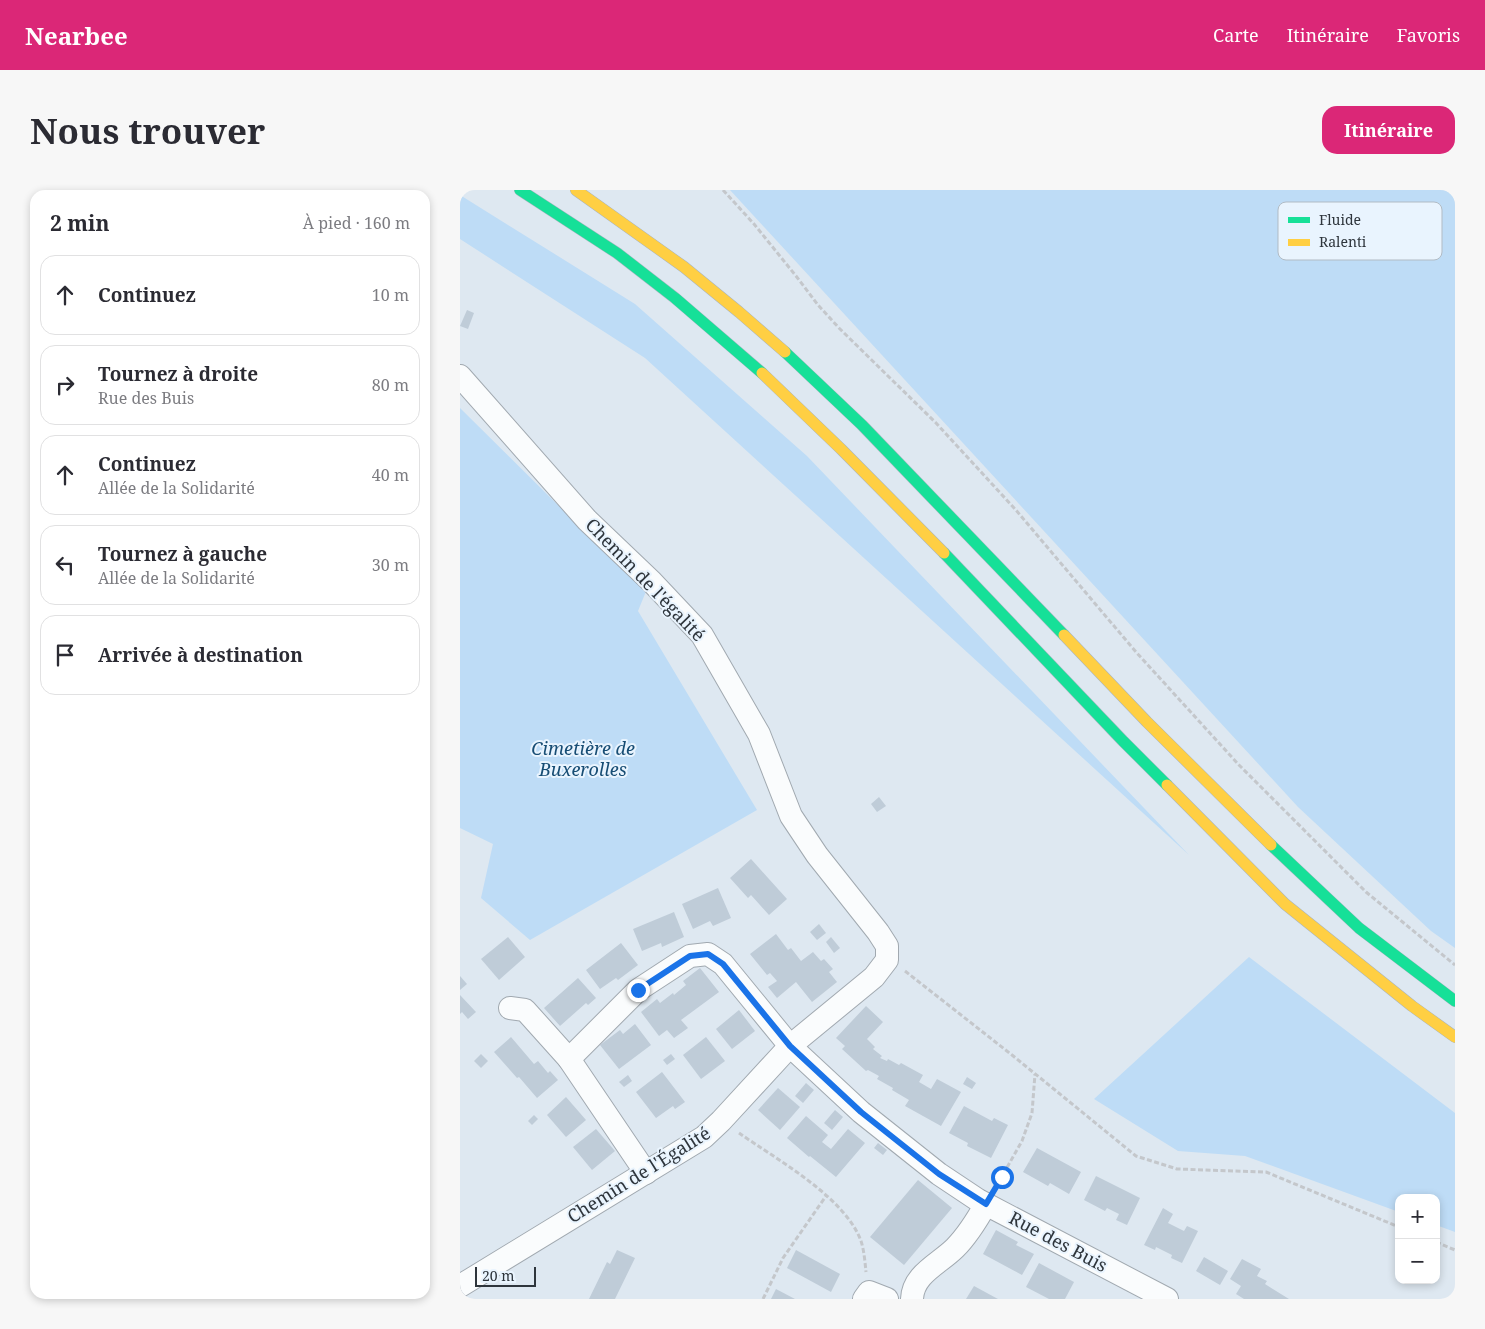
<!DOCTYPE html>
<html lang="fr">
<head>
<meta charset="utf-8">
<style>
  :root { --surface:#fff; --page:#f7f7f7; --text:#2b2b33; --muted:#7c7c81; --line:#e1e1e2; --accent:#db2777 }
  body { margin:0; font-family:"Noto Serif",serif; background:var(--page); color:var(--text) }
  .controls { position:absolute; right:15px; bottom:15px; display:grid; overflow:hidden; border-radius:10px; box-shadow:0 2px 8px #0003 }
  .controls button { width:45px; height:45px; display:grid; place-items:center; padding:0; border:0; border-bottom:1px solid var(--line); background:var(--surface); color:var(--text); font:25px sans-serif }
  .scale { position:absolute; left:15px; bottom:12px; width:61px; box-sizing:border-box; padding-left:5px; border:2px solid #2e353c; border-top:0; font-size:14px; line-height:18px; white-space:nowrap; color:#2e353c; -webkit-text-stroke:4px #e9f4fe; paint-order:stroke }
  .stop { position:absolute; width:15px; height:15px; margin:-11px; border:4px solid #1a73e8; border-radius:50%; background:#fff }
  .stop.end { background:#1a73e8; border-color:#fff; box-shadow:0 1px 5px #0008 }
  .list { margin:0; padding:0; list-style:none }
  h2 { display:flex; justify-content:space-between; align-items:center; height:65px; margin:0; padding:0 20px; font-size:21px }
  h2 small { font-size:16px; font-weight:400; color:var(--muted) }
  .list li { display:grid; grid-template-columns:32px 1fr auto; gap:15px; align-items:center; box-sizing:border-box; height:80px; margin:0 10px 10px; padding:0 10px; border:1px solid var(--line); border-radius:15px }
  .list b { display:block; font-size:19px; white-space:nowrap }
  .list p { margin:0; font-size:16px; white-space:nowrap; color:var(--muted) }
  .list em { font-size:16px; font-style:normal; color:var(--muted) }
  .icon { flex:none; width:28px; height:28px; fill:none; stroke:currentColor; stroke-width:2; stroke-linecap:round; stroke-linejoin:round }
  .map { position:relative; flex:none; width:995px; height:1109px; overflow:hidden; border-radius:15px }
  header { display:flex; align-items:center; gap:30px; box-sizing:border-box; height:70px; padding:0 25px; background:var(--accent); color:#fff }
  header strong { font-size:24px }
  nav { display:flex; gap:28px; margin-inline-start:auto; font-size:18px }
  .intro { display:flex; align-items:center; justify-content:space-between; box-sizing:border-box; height:120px; padding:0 30px }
  h1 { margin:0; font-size:35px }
  .button { padding:12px 22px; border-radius:15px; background:var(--accent); color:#fff; font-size:18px; font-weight:700 }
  main { display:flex; gap:30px; padding:0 30px }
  aside { flex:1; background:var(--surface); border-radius:15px; box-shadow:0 2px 8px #0003 }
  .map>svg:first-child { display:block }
  .green { fill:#bedcf6 }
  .building { fill:#bfccd8 }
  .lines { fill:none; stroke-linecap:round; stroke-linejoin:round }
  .street-casing { stroke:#a1a9b0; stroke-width:24 }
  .fast-casing { stroke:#a9b5c0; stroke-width:12 }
  .slow-casing { stroke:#a9b5c0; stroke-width:12 }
  .path { stroke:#c4c7cb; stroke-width:3; stroke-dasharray:5 2.5; stroke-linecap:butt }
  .street { stroke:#fafcfd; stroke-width:22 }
  .fast { stroke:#16e098; stroke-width:11 }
  .slow { stroke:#ffcf43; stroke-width:11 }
  .route { stroke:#1a73e8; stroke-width:6 }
  .labels { text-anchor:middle; stroke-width:4; stroke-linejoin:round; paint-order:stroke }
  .street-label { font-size:18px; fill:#2e353c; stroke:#e9f4fe }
  .park-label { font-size:18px; font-style:italic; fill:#174d74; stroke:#e9f4fe }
  .key { fill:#e9f4fe; stroke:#b1bbc4; stroke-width:1 }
  .key-label { font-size:14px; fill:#2e353c }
</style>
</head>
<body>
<header>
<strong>Nearbee</strong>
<nav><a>Carte</a><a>Itinéraire</a><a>Favoris</a></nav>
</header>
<div class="intro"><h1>Nous trouver</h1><a class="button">Itinéraire</a></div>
<main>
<aside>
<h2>2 min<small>À pied · 160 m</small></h2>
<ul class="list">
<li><svg class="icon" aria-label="ahead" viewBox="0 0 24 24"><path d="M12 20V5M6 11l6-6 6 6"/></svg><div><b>Continuez</b></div><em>10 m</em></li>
<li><svg class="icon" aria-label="right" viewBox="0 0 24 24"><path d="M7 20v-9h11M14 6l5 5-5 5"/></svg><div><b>Tournez à droite</b><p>Rue des Buis</p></div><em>80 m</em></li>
<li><svg class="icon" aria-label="ahead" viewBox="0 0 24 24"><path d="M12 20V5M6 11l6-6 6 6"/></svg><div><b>Continuez</b><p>Allée de la Solidarité</p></div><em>40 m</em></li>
<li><svg class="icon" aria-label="left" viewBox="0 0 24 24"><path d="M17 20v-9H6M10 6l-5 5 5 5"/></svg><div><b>Tournez à gauche</b><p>Allée de la Solidarité</p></div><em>30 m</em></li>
<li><svg class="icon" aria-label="arrive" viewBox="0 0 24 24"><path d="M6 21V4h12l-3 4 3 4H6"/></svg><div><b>Arrivée à destination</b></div></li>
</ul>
</aside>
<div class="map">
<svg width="995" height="1109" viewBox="0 0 995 1109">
  <rect width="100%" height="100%" fill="#dee8f1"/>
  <!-- green -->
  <g class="green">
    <path d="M 270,0 L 995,0 L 995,758 L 971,741 L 838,617 Z"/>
    <path d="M 0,5 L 175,114 L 347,266 L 729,665 L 185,168 L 0,49 Z"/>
    <path d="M 0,218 L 113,330 L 187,399 L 178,421 L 297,620 L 70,750 L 21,708 L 33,654 L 0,638 Z"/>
    <path d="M 789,767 L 995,923 L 995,1042 L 976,1035 L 976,1008 L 939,1008 L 939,1022 L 785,966 L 718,961 L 634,909 Z"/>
  </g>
  <!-- building -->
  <g class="building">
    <path d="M 7,120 L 14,123 L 8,139 L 0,136 Z"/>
    <path d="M 419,607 L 426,616 L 417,622 L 411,614 Z"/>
    <path d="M 291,669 L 327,709 L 309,725 L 291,705 L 288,708 L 270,688 Z"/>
    <path d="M 258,698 L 271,728 L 253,736 L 250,731 L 233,739 L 222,714 Z"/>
    <path d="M 214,722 L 224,747 L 202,757 L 201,753 L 182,761 L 173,739 Z"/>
    <path d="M 359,734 L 366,743 L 357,750 L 350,742 Z"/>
    <path d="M 316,744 L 328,760 L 331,758 L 341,771 L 353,762 L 361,771 L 364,769 L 373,779 L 369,782 L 377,792 L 352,812 L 336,792 L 317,808 L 308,797 L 317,791 L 310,783 L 307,785 L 290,764 Z"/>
    <path d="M 48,747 L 65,767 L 39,790 L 21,769 Z"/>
    <path d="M 371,747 L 380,758 L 374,763 L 366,752 Z"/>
    <path d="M 161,753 L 178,775 L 158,790 L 156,788 L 140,799 L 126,780 Z"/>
    <path d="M 240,778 L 259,802 L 221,830 L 228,838 L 214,848 L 207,840 L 199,846 L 181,822 L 197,809 L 200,813 L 213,803 L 214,805 L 226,795 L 223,791 Z"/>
    <path d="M 0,786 L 7,794 L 0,800 Z"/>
    <path d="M 118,788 L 136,808 L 128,815 L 126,813 L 100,836 L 84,818 Z"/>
    <path d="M 0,805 L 16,822 L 8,829 L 2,822 L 0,824 Z"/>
    <path d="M 406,816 L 423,832 L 407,849 L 415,857 L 413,859 L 422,866 L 420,868 L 427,871 L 428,869 L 439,875 L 441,873 L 463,885 L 459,892 L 471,899 L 477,889 L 501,902 L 481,936 L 445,916 L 449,910 L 432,900 L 433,898 L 417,889 L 419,886 L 408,880 L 406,881 L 382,859 L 385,856 L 376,848 Z"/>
    <path d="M 279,820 L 295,841 L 272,859 L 256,839 Z"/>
    <path d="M 175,834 L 191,855 L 159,879 L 140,855 L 160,840 L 163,844 Z"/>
    <path d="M 51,847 L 74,874 L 78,871 L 88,883 L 90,881 L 98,890 L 77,908 L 59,887 L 57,888 L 34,862 Z"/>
    <path d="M 246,847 L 265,871 L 241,889 L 223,865 Z"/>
    <path d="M 21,864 L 28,871 L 21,878 L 14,871 Z"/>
    <path d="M 211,864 L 215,869 L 207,875 L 203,870 Z"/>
    <path d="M 202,882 L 225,912 L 215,919 L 213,916 L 196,928 L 176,902 Z"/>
    <path d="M 168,885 L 172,891 L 164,897 L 159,892 Z"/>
    <path d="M 507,887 L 516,893 L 512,899 L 503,894 Z"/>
    <path d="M 346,893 L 354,900 L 343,913 L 335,906 Z"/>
    <path d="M 318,898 L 340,917 L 320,940 L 298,920 Z"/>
    <path d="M 106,907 L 126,930 L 106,947 L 87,925 Z"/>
    <path d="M 504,916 L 532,931 L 534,928 L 548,935 L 531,968 L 507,956 L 508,953 L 489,943 Z"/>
    <path d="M 375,920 L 383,927 L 372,940 L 364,933 Z"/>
    <path d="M 74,925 L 78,929 L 72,935 L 68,931 Z"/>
    <path d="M 346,926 L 368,945 L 362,952 L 371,959 L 388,939 L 405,953 L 376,987 L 350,966 L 349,967 L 327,948 Z"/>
    <path d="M 136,939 L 155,961 L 132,980 L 113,957 Z"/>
    <path d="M 418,953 L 427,960 L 423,965 L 414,958 Z"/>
    <path d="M 577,958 L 621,982 L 609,1004 L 590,993 L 588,996 L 563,982 Z"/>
    <path d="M 636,986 L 680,1008 L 667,1035 L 656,1030 L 659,1024 L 647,1018 L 645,1021 L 624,1010 Z"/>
    <path d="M 458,990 L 492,1018 L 444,1075 L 410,1047 Z"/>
    <path d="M 703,1018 L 713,1024 L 708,1033 L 724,1041 L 727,1036 L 738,1041 L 722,1073 L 711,1068 L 712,1065 L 696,1057 L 695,1060 L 684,1055 Z"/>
    <path d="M 536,1040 L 558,1052 L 556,1055 L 574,1064 L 562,1085 L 523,1064 Z"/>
    <path d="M 157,1060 L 175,1068 L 155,1109 L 129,1109 L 147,1072 L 150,1074 Z"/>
    <path d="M 336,1060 L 380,1084 L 371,1102 L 327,1078 Z"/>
    <path d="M 744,1067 L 768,1081 L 760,1095 L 736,1081 Z"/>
    <path d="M 782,1069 L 801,1079 L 797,1086 L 807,1091 L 805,1094 L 829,1109 L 784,1109 L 776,1104 L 781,1096 L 770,1089 Z"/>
    <path d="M 579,1073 L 614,1092 L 605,1109 L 589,1109 L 566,1097 Z"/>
    <path d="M 514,1096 L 538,1109 L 506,1109 Z"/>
    <path d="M 316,1099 L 335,1109 L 311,1109 Z"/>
  </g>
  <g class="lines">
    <defs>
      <g id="street">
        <path d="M 0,186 L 127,330 L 192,392 L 242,445 L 299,544 L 331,626 L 357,665 L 418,742 L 427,756 L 427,770 L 414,787 L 330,856 L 261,931 L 244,947 L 0,1096"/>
        <path d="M 50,818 L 65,820 L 109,869 L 186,983"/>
        <path d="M 109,869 L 178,800 L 230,766 L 248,764 L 263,774 L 330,856 L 401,922 L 479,984 L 518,1010 L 707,1109"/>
        <path d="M 404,1109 L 409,1102 L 427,1109"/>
        <path d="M 452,1109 C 453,1084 479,1074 495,1058 C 508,1045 517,1030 526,1014"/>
      </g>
      <g id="fast">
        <path d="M 60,0 L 157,63 L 215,108 L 302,183"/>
        <path d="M 325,162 L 402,235 L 604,445"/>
        <path d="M 484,363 L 663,551 L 707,595"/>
        <path d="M 811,655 L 899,738 L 995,811"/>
      </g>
      <g id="slow">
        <path d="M 116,0 L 224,77 L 279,122 L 325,162"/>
        <path d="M 302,183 L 381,259 L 484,363"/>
        <path d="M 604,445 L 687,532 L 811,655"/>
        <path d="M 707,595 L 825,714 L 952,816 L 995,847"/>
      </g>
    </defs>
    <!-- street casing -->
    <use href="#street" class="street-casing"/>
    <!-- fast casing -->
    <use href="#fast" class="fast-casing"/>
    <!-- slow casing -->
    <use href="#slow" class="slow-casing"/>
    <!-- path -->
    <g class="path">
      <path d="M 263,0 L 294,34 L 336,86 L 358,115 L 379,138 L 476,233 L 555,319 L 676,462 L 779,575 L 906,702 L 995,775"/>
      <path d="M 445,781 L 552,865 L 676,966 L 717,979 L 806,982 L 939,1037"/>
      <path d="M 279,943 C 316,969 385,1007 401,1051 C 404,1060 405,1072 406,1082"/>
      <path d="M 536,997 L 562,951 L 572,923 L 575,884"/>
      <path d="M 976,1052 L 995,1060"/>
      <path d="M 303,1109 L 323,1068 L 366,1006"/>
      <path d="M 994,1109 L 995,1108"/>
    </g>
    <!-- street -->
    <use href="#street" class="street"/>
    <!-- fast -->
    <use href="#fast" class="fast"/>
    <!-- slow -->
    <use href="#slow" class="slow"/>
  </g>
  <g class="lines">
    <!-- route -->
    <path class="route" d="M 178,800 L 230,766 L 248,764 L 263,774 L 330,856 L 401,922 L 479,984 L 526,1014 L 542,987"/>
  </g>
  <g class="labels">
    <!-- street labels -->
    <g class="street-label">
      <text transform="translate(185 390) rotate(46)" y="6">Chemin de l'égalité</text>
      <text transform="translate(179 985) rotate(-32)" y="6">Chemin de l'Égalité</text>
      <text transform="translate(598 1052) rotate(28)" y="6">Rue des Buis</text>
    </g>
    <!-- park labels -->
    <g class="park-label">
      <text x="123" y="565">Cimetière de<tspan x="123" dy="21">Buxerolles</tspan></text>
    </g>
  </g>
  <!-- legend -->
  <rect x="818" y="12" width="164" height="58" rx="8" class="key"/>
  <rect x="828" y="27" width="22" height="6" fill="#16e098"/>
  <rect x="828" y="49" width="22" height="7" fill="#ffcf43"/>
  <g class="key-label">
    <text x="859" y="35">Fluide</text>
    <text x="859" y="57">Ralenti</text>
  </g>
</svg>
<div class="controls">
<button>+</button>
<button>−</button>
</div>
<div class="scale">20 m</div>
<div class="stop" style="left:542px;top:987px"></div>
<div class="stop end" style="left:178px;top:800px"></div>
</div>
</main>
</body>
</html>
